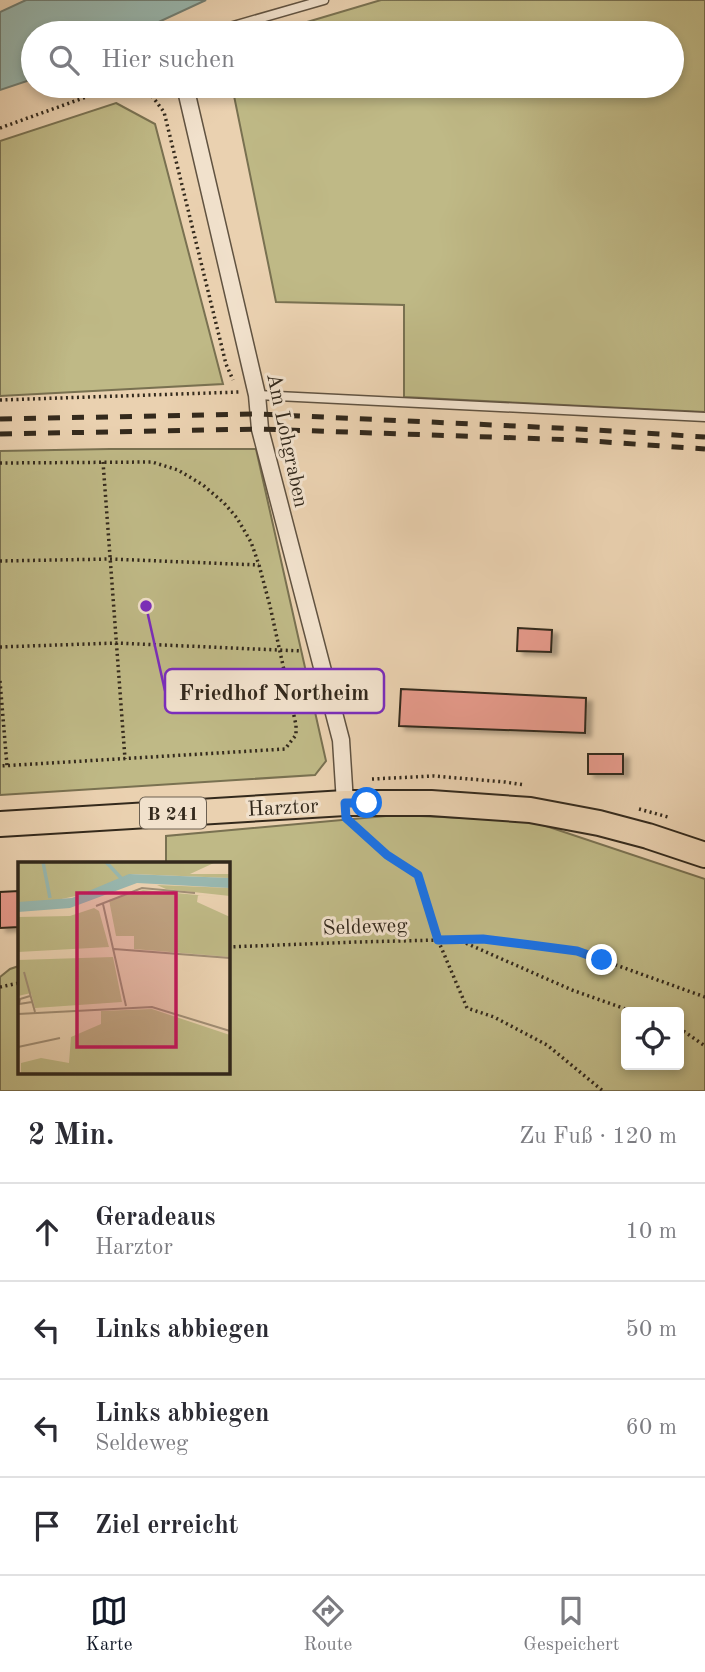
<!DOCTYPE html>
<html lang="de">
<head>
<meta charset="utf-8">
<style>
  :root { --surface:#fff; --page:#f2f2f3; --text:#2b2b33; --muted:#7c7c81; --line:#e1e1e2; --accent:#111827 }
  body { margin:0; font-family:"Old Standard TT",serif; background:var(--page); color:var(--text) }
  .controls { position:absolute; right:21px; bottom:21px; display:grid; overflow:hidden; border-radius:7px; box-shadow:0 4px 10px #0003 }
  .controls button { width:63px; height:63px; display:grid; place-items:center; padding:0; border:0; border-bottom:2px solid var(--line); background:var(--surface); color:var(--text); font:35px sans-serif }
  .stop { position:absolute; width:21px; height:21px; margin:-16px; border:5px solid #1a73e8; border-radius:50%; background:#fff }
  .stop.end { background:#1a73e8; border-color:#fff; box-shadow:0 2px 7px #0008 }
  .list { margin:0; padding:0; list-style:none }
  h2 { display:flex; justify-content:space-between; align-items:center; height:91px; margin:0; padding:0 28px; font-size:30px }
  h2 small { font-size:23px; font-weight:400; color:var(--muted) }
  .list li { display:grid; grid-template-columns:46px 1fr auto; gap:21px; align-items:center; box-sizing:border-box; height:98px; padding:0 28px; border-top:2px solid var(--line) }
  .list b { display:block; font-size:26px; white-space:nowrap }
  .list p { margin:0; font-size:23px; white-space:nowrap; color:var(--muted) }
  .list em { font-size:23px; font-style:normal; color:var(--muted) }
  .icon { flex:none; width:38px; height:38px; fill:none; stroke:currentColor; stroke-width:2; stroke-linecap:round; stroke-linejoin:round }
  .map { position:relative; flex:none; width:705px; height:1091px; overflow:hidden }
  .search { position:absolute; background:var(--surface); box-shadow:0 4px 10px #0003; left:21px; right:21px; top:21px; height:77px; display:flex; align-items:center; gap:18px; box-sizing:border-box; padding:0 24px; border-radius:38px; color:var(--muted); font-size:26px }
  .sheet { height:483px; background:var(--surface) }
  nav { display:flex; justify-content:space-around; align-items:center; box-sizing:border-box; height:98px; border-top:2px solid var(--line); background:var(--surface); font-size:19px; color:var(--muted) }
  nav a { display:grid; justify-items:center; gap:4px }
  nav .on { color:var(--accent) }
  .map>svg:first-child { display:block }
  .green { fill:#bfb986; stroke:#797151; stroke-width:2; fill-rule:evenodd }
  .water { fill:#98b7af; stroke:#707e74; stroke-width:2 }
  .building { fill:#e69a8b; stroke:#33291c; stroke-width:2; filter:url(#shadow) }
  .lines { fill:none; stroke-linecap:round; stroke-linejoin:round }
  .service-casing { stroke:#615341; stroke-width:11 }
  .minor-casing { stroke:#615341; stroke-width:19 }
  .primary-casing { stroke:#33291c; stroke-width:28 }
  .path { stroke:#33291c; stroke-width:3.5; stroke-dasharray:2 3.5; stroke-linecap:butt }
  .service { stroke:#f1e1cc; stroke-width:8 }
  .minor { stroke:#f1e1cc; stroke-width:16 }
  .primary { stroke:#ead1b0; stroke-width:24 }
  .rail { stroke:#33291c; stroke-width:5; stroke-dasharray:12 12; stroke-linecap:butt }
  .route { stroke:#1a73e8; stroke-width:9 }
  .labels { text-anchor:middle; stroke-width:6; stroke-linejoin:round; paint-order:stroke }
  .shield { fill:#f1e1cc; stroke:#6c6051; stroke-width:2 }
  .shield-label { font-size:19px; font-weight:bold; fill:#33291c }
  .street-label { font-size:21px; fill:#33291c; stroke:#f1e1cc }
  .inset-river { fill:none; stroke:#98b7af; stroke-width:3.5 }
  .inset-road { fill:none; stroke:#a18e75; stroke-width:2 }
  .view { fill:#c2185b; fill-opacity:0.15; stroke:#c2185b; stroke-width:3.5 }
  .inset-edge { fill:none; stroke:#33291c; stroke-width:3.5 }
  .leader { fill:none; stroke:#7b2cbf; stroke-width:2.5 }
  .callout-dot { fill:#7b2cbf; stroke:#f1e1cc; stroke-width:2.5 }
  .callout { fill:#f1e1cc; stroke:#7b2cbf; stroke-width:2.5 }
  .callout-label { font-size:23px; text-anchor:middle; font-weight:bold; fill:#33291c }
</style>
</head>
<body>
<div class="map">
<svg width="705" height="1091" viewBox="0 0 705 1091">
  <defs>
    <filter id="shadow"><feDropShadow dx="6" dy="3.5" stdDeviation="2" flood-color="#0004"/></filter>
  </defs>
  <rect width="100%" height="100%" fill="#ead1b0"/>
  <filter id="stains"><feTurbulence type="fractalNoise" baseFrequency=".00286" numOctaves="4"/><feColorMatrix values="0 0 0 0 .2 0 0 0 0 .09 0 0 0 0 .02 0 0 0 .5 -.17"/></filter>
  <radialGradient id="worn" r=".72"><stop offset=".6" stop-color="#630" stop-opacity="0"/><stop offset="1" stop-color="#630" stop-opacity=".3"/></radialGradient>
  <!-- green -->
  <g class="green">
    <path d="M 381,0 L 705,0 L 705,412 L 404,397 L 404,305 L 276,302 L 232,86 L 672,86 L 672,33 L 270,33 Z"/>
    <path d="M 116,103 L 155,124 L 223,384 L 0,396 L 0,141 Z"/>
    <path d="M 110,449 L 256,449 L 326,761 L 315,775 L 0,795 L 0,451 Z"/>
    <path d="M 397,815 L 531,821 L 705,879 L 705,1091 L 0,1091 L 0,977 L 10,969 L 19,966 L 19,1072 L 228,1072 L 228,864 L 166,863 L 166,836 ZM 626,1012 L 679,1012 L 679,1065 L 626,1065 Z"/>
  </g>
  <!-- water -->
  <path class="water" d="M 26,0 L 206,0 L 135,33 L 33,33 L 33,79 L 0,90 L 0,12 Z"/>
  <!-- building -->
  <g class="building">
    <path d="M 518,628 L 552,630 L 551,652 L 517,651 Z"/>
    <path d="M 401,689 L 586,698 L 585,733 L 399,726 Z"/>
    <rect x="588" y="754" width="35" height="20"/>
    <path d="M 19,891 L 19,927 L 0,928 L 0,892 Z"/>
  </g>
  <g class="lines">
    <defs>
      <g id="service">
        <path d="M 209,33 L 324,0"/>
        <path d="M 133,86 L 136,86"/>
        <path d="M 257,395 L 705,417"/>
      </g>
      <path id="minor" d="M 185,86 L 257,395 L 260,429 L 341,740 L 345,803"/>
      <path id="primary" d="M 0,824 L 345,803 L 431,803 L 530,810 L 599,823 L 648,836 L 705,855"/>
    </defs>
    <!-- service casing -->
    <use href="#service" class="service-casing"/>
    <!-- minor casing -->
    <use href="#minor" class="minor-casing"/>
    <!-- primary casing -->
    <use href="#primary" class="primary-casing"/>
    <!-- path -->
    <g class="path">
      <path d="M 147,93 L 152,96 L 164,112 L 226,364 L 233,380"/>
      <path d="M 0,128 L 114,87 L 119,87"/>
      <path d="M 0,400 L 239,392"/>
      <path d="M 103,462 L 125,759"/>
      <path d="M 0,463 L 152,462 L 178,470 L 203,485 L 224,503 L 237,518 L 251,542 L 259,565 L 270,606 L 296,725 L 296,735 L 285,749 L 0,766"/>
      <path d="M 0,561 L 111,559 L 259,565"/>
      <path d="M 0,647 L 116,643 L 302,651"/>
      <path d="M 0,681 L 7,766"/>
      <path d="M 372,779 L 434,776 L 505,782 L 525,785"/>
      <path d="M 639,809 L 668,817"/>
      <path d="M 355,826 L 387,855 L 418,875 L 438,940 L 467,1008 L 494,1017 L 547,1045 L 603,1091"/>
      <path d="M 461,941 L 572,990 L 634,1012"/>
      <path d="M 228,947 L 357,942 L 483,939 L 577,951 L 705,997"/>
      <path d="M 0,987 L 19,983"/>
      <path d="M 679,1028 L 705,1046"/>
    </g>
    <!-- service -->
    <use href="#service" class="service"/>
    <!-- minor -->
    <use href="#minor" class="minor"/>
    <!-- primary -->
    <use href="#primary" class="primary"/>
    <!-- rail -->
    <g class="rail">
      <path d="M 0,419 L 258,414 L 579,429 L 705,437"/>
      <path d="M 0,434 L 260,429 L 577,440 L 705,449"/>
    </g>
  </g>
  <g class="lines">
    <!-- route -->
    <path class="route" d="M 367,803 L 345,803 L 346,818 L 387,855 L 418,875 L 438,940 L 483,939 L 531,945 L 577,951 L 602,960"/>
  </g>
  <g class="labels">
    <!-- shield labels -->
    <rect class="shield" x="140" y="797.5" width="66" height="31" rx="5"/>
    <g class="shield-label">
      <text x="173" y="820">B 241</text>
    </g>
    <!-- street labels -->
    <g class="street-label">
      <text transform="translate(288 440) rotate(78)" y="7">Am Lohgraben</text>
      <text transform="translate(283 807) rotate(-3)" y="7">Harztor</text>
      <text transform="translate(365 926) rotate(-2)" y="7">Seldeweg</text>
    </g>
  </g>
  <!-- overview -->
  <g transform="translate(18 862)">
    <rect width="212" height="212" fill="#ead1b0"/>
    <path d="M 0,0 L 198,0 L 172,12 L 212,12 L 212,16 L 115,12 L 67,32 L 15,43 L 0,41 ZM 139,23 L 212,26 L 212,34 L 148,27 ZM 125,28 L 212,36 L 180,33 L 179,40 L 212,55 L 212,95 L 116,87 L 116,74 L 98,74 L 91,38 ZM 76,46 L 81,49 L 91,85 L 0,90 L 0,55 L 52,54 ZM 95,95 L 104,140 L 17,146 L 13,131 L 0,134 L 0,98 ZM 134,147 L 212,173 L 212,212 L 3,212 L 3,201 L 23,196 L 51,201 L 53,175 L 83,162 L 83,149 Z" fill="#bfb986"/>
    <path d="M 111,12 L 212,16 L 212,26 L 119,21 L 52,46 L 0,50 L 0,40 L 54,36 Z" fill="#98b7af"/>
    <path class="inset-river" d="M 25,0 L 32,36M 88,0 L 105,18"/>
    <path class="inset-road" d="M 85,42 L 108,144M 78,44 L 124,26 L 177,31M 96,87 L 212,96M 6,110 L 17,150M 12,134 L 2,137 L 1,142 L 14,140M 0,152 L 134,145 L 212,169M 0,185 L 42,176"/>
    <path class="view" d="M 59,31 L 158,31 L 158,185 L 59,185 Z"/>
    <rect width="212" height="212" class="inset-edge"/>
  </g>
  <!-- callouts -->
  <path class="leader" d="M146 606L165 691"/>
  <circle class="callout-dot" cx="146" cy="606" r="7"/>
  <rect class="callout" x="165" y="669" width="219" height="44" rx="7"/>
  <g class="callout-label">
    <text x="274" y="700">Friedhof Northeim</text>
  </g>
  <rect width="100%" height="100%" filter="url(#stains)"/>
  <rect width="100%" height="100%" fill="url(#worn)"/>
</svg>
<div class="controls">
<button><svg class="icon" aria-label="locate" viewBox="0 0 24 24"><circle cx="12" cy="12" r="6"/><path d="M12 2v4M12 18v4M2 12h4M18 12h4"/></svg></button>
</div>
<div class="stop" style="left:367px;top:803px"></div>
<div class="stop end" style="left:602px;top:960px"></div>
<div class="search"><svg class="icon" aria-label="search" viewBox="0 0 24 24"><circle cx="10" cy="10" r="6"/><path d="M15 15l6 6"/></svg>Hier suchen</div>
</div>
<section class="sheet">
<h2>2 Min.<small>Zu Fuß · 120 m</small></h2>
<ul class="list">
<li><svg class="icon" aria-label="ahead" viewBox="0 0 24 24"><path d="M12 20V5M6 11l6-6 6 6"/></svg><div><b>Geradeaus</b><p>Harztor</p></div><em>10 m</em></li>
<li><svg class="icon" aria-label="left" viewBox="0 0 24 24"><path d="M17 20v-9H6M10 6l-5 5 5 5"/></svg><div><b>Links abbiegen</b></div><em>50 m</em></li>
<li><svg class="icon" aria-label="left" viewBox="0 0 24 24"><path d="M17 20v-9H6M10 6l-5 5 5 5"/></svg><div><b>Links abbiegen</b><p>Seldeweg</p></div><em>60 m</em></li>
<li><svg class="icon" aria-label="arrive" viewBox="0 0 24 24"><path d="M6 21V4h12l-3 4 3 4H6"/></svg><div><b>Ziel erreicht</b></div></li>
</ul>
</section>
<nav>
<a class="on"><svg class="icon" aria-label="map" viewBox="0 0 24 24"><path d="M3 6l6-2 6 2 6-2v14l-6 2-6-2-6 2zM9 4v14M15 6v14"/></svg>Karte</a>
<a><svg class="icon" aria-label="directions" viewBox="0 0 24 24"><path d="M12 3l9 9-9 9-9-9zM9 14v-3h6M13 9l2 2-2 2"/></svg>Route</a>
<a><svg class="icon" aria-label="saved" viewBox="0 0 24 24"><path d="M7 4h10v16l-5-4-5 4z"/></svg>Gespeichert</a>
</nav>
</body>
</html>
